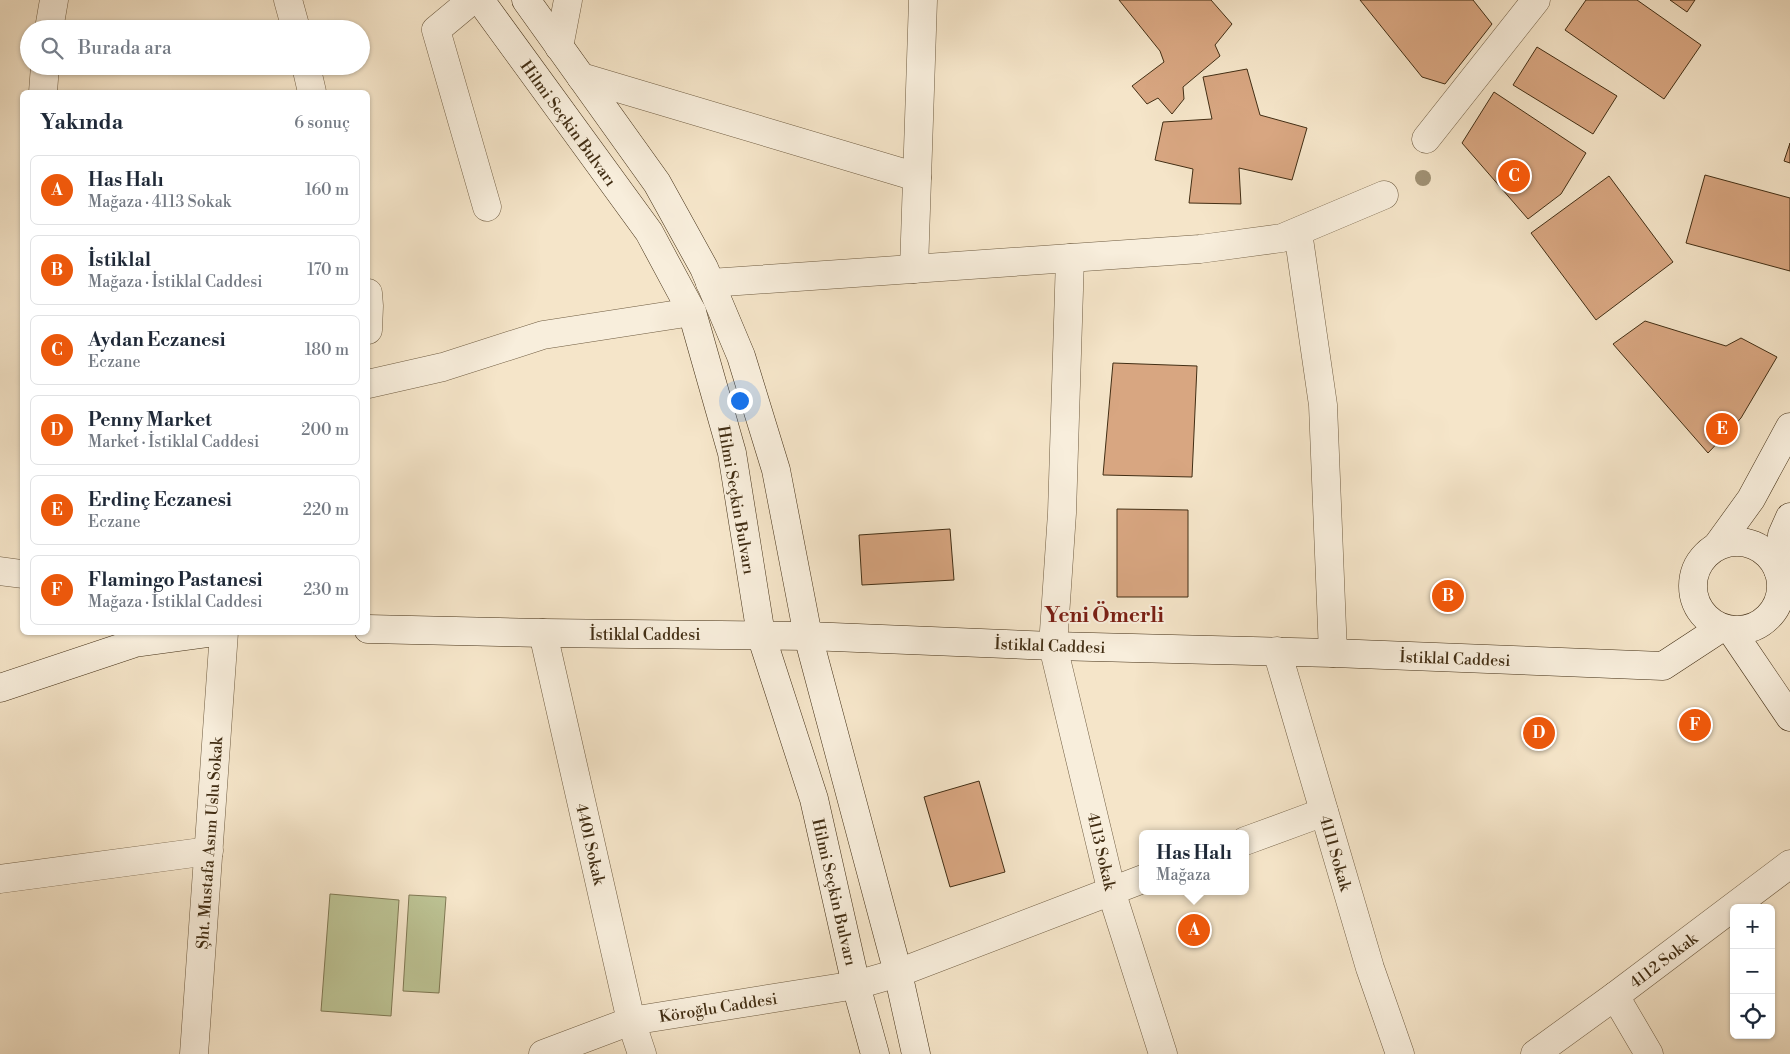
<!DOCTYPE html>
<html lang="tr">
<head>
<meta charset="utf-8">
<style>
  :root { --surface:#fff; --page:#f2f2f3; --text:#1f2937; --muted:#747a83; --line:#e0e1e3; --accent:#ea580c }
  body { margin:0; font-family:"Libre Bodoni",serif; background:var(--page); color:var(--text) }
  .controls { position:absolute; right:15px; bottom:15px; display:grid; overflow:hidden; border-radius:8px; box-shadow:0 1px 4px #0004 }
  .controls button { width:45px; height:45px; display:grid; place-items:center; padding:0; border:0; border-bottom:1px solid var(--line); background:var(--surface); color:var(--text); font:25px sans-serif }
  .you { position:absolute; left:739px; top:400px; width:18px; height:18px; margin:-12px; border:4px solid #fff; border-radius:50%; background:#1a73e8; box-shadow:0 0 0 8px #1a73e833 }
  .badge { display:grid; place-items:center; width:32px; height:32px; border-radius:50%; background:var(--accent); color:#fff; font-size:16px; font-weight:700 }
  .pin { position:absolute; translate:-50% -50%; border:2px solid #fff; box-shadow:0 1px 5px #0006 }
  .popup { position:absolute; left:1139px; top:830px; width:110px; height:65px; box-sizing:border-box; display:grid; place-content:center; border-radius:8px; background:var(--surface); filter:drop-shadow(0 1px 4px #0005); font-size:16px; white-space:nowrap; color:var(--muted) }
  .popup b { font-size:19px; color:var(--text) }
  .popup::after { content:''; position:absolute; left:50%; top:100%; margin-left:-10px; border:10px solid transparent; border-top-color:var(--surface) }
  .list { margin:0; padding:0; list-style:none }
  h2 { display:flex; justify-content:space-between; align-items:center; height:65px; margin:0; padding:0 20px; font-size:21px }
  h2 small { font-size:16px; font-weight:400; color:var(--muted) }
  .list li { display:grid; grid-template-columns:32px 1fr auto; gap:15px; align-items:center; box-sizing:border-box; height:70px; margin:0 10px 10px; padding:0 10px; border:1px solid var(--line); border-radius:8px }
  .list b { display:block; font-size:19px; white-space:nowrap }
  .list p { margin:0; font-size:16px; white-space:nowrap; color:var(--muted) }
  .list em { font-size:16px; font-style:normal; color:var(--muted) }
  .icon { flex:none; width:28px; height:28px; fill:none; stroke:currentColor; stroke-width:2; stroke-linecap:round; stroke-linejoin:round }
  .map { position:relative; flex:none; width:1790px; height:1054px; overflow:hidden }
  .search { position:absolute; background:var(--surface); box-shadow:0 1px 4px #0004; left:20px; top:20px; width:350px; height:55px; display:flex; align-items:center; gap:12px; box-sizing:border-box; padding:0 18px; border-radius:28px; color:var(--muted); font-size:19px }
  .panel { position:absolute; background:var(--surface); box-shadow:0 1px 4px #0004; left:20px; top:90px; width:350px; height:545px; border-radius:8px }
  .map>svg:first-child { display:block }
  .pitch { fill:#bdc495; stroke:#807954 }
  .building { fill:#d8a681; stroke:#422e14 }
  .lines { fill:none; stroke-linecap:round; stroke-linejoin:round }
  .street-casing { stroke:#6f5c41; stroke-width:29 }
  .secondary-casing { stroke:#422e14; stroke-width:29 }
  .street { stroke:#f8eedc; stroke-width:28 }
  .secondary { stroke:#f8eedc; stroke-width:28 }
  .tree { fill:#a09174 }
  .labels { text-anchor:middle; stroke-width:4; stroke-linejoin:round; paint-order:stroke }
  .street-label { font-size:16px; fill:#422e14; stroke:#f8eedc }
  .district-label { font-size:21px; font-weight:bold; fill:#7a1f14; stroke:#f8eedc }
</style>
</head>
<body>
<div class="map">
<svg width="1790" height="1054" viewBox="0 0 1790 1054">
  <rect width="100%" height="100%" fill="#f5e5c9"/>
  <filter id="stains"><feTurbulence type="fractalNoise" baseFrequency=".004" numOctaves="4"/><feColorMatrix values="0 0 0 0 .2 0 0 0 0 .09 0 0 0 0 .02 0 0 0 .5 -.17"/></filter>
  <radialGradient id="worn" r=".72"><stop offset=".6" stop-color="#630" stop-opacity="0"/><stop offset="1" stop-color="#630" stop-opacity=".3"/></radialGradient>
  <!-- pitch -->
  <g class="pitch">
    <path d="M 330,894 L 399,900 L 391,1016 L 321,1011 Z"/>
    <path d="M 409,895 L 446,897 L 439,993 L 403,991 Z"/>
  </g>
  <!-- building -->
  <g class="building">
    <path d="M 1119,0 L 1211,0 L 1232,24 L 1215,45 L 1220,56 L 1183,87 L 1184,99 L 1172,114 L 1158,98 L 1147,104 L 1132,86 L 1164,62 L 1160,51 Z"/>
    <path d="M 1360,0 L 1473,0 L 1492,24 L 1445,84 L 1422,77 Z"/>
    <path d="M 1586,0 L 1637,0 L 1701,45 L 1664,99 L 1565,30 Z"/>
    <path d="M 1670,0 L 1695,0 L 1687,12 Z"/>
    <path d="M 1537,47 L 1617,96 L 1593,134 L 1513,85 Z"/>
    <path d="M 1247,69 L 1260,115 L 1307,128 L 1292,180 L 1239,168 L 1241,204 L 1189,203 L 1193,169 L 1155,160 L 1163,122 L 1212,119 L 1203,77 Z"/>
    <path d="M 1494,92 L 1586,153 L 1561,194 L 1528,219 L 1462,143 Z"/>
    <path d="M 1790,143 L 1790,163 L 1784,161 Z"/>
    <path d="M 1705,175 L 1790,198 L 1790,271 L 1686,243 Z"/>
    <path d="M 1609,176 L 1673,262 L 1596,320 L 1531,233 Z"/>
    <path d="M 1645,321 L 1726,346 L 1741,338 L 1777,357 L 1741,418 L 1708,453 L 1613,344 Z"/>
    <path d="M 1113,363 L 1197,366 L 1192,477 L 1103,475 Z"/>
    <path d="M 1117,509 L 1188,510 L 1188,597 L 1117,597 Z"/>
    <path d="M 950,529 L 954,580 L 862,585 L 859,535 Z"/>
    <path d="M 979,781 L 1005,872 L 950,887 L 924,797 Z"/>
  </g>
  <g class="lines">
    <defs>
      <g id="street">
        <path d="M 288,0 L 296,29"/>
        <path d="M 472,0 L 436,30 L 487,207"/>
        <path d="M 49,29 L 54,0"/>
        <path d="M 559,47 L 568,0"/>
        <path d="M 306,66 L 312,92"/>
        <path d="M 581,77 L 917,177"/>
        <path d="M 43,92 L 45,66"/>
        <path d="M 1426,139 L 1536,0"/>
        <path d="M 1298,232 L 1323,405 L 1333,653"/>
        <path d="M 1070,258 L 1062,513 L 1053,646 L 1113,897 L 1163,1054"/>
        <path d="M 914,269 L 923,0"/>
        <path d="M 710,283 L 1200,249 L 1282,238 L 1384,195"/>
        <path d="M 368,293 L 369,306 L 368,330"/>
        <path d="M 368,384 L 443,367 L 543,335 L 692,312"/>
        <path d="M 0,571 L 22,574"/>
        <path d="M 543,633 L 631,1021 L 642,1054"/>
        <path d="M 1277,651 L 1370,968 L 1400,1054"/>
        <path d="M 1245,841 L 1324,812"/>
        <path d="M 0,879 L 209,851"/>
        <path d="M 1615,996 L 1649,1054"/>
        <path d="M 194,1054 L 224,632"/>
        <path d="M 543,1054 L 631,1021 L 856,985 L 898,973 L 1143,879"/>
        <path d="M 1535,1054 L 1615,996 L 1790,864"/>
      </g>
      <g id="secondary">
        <path d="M 480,0 L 649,232 L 692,312 L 732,453 L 761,635 L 814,799 L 856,985 L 875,1054"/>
        <path d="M 526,0 L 657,183 L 704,268 L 741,356 L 776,470 L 808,636 L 898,973 L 916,1054"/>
        <circle cx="1737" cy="586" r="44"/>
        <path d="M 1717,546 L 1751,499 L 1790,427"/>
        <path d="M 1778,570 L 1782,535 L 1790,517"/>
        <path d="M 368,629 L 543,633 L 808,636 L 1053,646 L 1333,653 L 1663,666 L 1721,628"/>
        <path d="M 1731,630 L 1790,717"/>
        <path d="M 0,688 L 135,643 L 216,632"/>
      </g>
    </defs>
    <!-- street casing -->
    <use href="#street" class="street-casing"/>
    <!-- secondary casing -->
    <use href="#secondary" class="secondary-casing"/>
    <!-- street -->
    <use href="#street" class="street"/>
    <!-- secondary -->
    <use href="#secondary" class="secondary"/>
  </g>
  <!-- trees -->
  <circle class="tree" cx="1423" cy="178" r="8"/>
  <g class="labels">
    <!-- street labels -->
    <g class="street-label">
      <text transform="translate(569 123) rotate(54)" y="6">Hilmi Seçkin Bulvarı</text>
      <text transform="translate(737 500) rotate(80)" y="6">Hilmi Seçkin Bulvarı</text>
      <text x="645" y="640">İstiklal Caddesi</text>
      <text transform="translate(1050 645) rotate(2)" y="6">İstiklal Caddesi</text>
      <text transform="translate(1455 658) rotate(2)" y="6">İstiklal Caddesi</text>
      <text transform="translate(209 843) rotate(-86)" y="6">Şht. Mustafa Asım Uslu Sokak</text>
      <text transform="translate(591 844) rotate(77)" y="6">4401 Sokak</text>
      <text transform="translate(1102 851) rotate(77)" y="6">4113 Sokak</text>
      <text transform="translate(1336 853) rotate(74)" y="6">4111 Sokak</text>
      <text transform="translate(835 892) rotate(77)" y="6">Hilmi Seçkin Bulvarı</text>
      <text transform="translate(1663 960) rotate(-37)" y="6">4112 Sokak</text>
      <text transform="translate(718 1007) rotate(-9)" y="6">Köroğlu Caddesi</text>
    </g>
    <!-- district labels -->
    <g class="district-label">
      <text x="1104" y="622">Yeni Ömerli</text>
    </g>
  </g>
  <rect width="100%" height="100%" filter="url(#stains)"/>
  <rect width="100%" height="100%" fill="url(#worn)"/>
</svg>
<div class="controls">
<button>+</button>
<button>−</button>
<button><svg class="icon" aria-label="locate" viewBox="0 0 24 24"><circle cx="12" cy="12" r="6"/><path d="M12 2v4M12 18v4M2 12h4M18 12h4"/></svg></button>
</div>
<div class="you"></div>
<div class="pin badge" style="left:1194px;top:930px">A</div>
<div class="popup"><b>Has Halı</b>Mağaza</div>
<div class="pin badge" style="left:1448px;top:596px">B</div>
<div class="pin badge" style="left:1514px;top:176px">C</div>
<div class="pin badge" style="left:1539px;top:733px">D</div>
<div class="pin badge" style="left:1722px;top:429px">E</div>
<div class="pin badge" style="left:1695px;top:725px">F</div>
<div class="search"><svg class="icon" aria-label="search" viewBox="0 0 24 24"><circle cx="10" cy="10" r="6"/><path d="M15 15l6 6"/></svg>Burada ara</div>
<section class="panel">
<h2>Yakında<small>6 sonuç</small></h2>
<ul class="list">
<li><span class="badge">A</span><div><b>Has Halı</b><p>Mağaza · 4113 Sokak</p></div><em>160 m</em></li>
<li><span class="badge">B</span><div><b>İstiklal</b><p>Mağaza · İstiklal Caddesi</p></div><em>170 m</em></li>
<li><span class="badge">C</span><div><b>Aydan Eczanesi</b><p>Eczane</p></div><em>180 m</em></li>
<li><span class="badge">D</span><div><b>Penny Market</b><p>Market · İstiklal Caddesi</p></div><em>200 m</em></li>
<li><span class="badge">E</span><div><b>Erdinç Eczanesi</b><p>Eczane</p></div><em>220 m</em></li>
<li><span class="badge">F</span><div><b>Flamingo Pastanesi</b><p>Mağaza · İstiklal Caddesi</p></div><em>230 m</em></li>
</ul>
</section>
</div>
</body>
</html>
